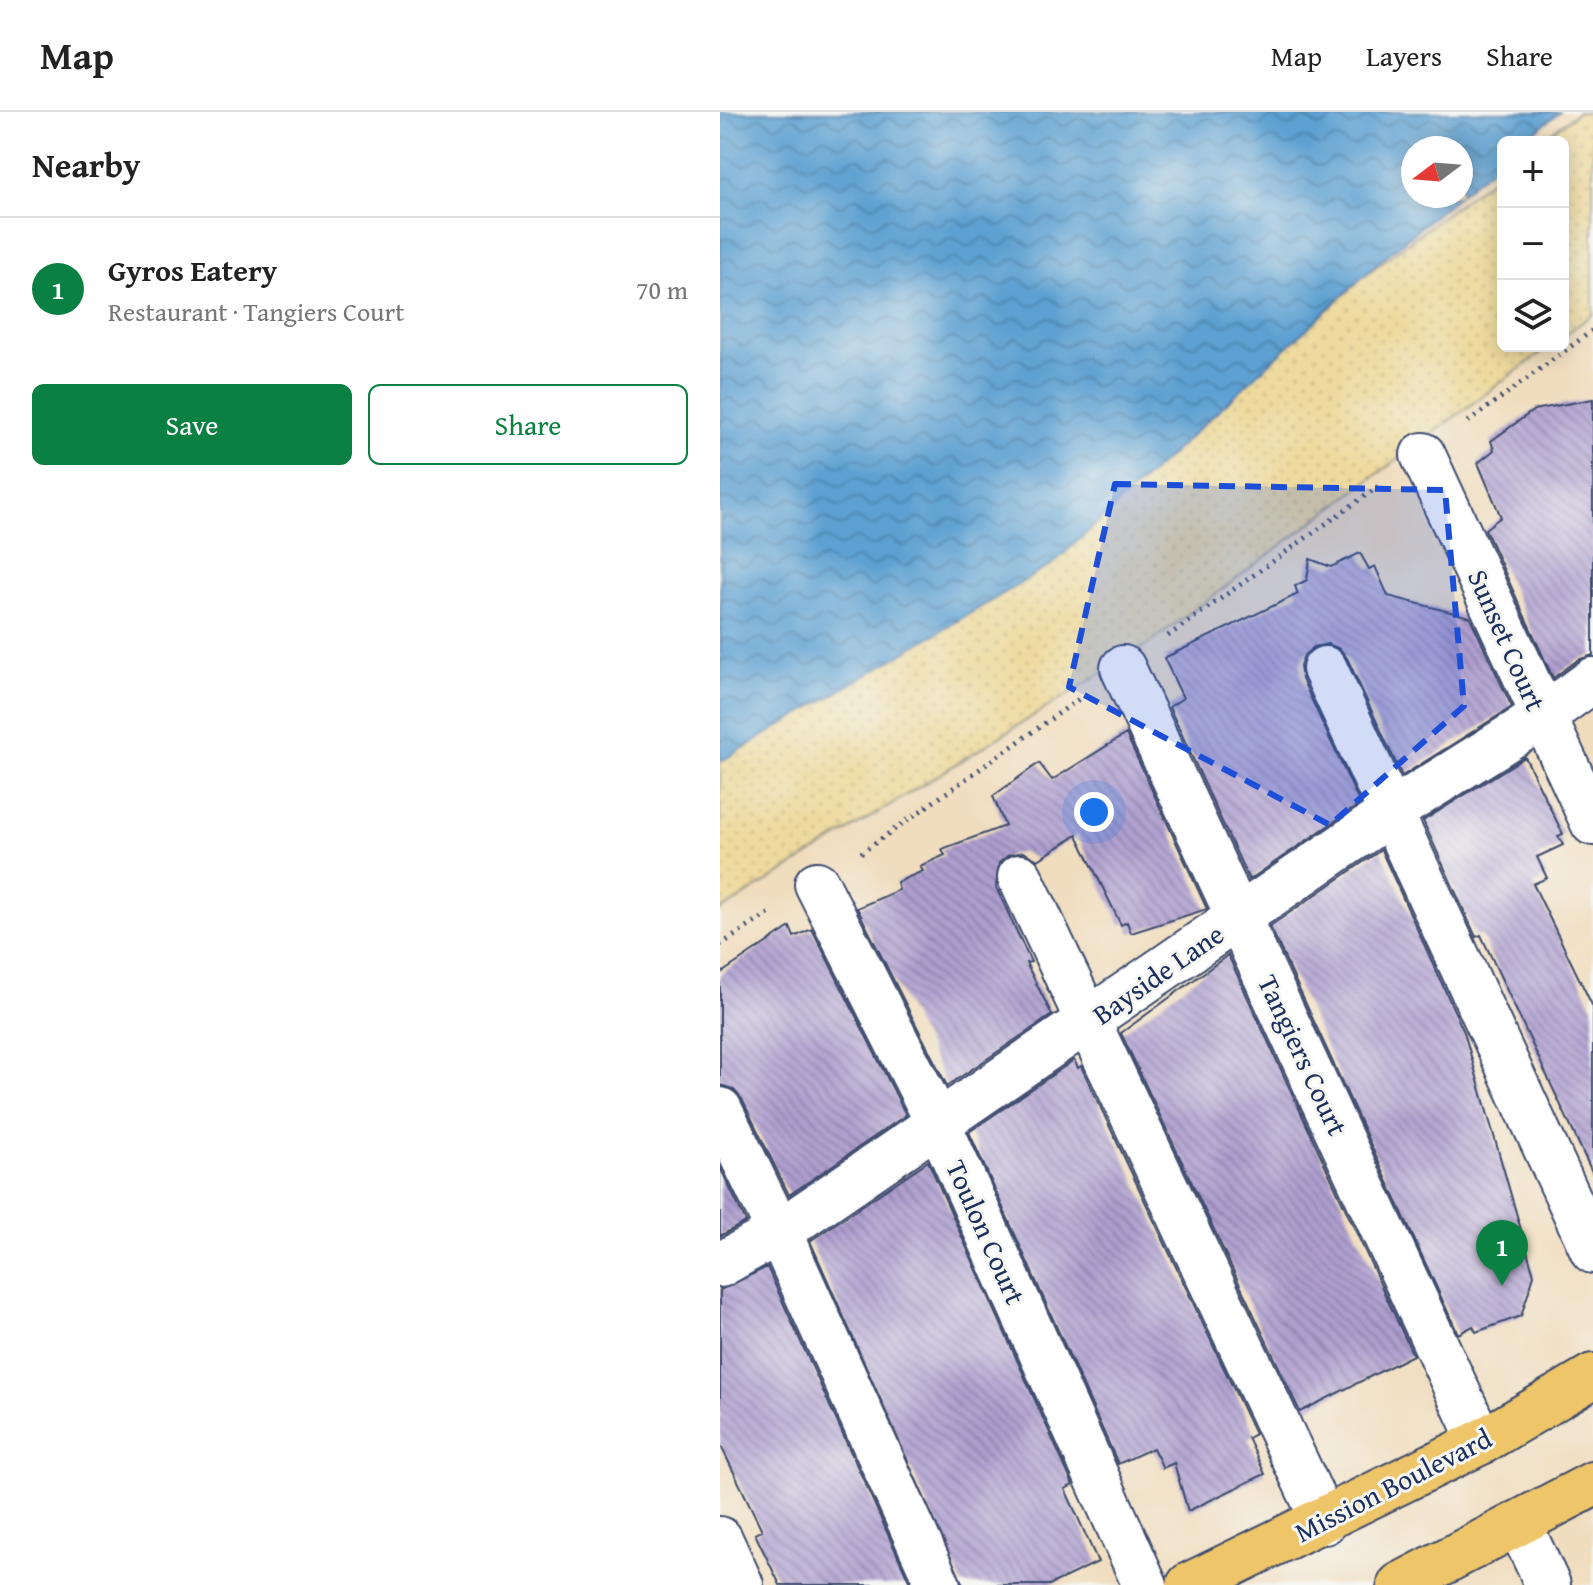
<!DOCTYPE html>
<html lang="en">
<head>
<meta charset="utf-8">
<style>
  :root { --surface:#fff; --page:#f2f2f2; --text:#222; --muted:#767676; --line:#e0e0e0; --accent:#0b8043 }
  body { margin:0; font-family:"Gentium Book Plus",serif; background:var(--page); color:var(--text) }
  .controls { position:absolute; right:24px; top:24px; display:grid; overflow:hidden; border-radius:12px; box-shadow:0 4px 20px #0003 }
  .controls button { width:72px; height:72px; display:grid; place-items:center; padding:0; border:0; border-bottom:2px solid var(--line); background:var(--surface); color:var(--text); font:40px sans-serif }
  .compass { position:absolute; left:681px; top:24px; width:72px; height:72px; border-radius:50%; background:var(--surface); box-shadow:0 4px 20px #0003; rotate:254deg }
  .you { position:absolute; left:374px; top:700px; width:28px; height:28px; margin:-20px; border:6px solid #fff; border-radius:50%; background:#1a73e8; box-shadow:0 0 0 12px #1a73e833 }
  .badge { display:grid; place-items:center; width:52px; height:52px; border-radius:50%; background:var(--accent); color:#fff; font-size:26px; font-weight:700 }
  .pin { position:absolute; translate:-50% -66px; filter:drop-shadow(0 2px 4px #0008) }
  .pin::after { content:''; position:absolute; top:42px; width:28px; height:24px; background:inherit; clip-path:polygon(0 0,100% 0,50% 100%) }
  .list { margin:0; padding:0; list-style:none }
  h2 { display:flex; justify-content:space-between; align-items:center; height:104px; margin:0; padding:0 32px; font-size:34px }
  h2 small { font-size:26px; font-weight:400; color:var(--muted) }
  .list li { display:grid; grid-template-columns:52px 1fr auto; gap:24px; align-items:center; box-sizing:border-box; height:144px; padding:0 32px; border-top:2px solid var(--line) }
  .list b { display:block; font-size:30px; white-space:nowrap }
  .list p { margin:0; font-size:26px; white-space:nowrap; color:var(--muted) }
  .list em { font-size:26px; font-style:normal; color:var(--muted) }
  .actions { display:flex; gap:16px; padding:24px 32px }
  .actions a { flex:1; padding:18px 0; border:2px solid var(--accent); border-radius:12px; text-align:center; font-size:28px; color:var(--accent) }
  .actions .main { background:var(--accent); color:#fff }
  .icon { flex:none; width:44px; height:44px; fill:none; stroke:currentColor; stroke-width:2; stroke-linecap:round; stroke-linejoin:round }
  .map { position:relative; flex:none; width:873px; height:1473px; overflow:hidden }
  header { display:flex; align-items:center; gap:48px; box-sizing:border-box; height:112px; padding:0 40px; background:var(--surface); border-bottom:2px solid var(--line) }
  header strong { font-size:38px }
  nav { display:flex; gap:44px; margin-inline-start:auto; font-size:28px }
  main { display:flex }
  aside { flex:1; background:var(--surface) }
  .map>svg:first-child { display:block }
  .sand { fill:url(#sand-dots); stroke:#84847e; stroke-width:2 }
  .water { fill:url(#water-waves); stroke:#3c6898; stroke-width:2 }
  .building { fill:url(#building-back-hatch) }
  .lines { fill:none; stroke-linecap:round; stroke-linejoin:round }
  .minor-casing { stroke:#3b496c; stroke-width:48 }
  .major-casing { stroke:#3b496c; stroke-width:48 }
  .path { stroke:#3b496c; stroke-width:5; stroke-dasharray:2 6; stroke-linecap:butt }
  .minor { stroke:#fff; stroke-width:44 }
  .major { stroke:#eec569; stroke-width:44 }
  .marked { fill:#1d4ed8; fill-opacity:0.2; stroke:#1d4ed8; stroke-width:6; stroke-dasharray:16 10; stroke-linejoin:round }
  .labels { text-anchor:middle; stroke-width:6; stroke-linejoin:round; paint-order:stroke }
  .street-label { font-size:28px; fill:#1b2f5e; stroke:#f6f6f2 }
</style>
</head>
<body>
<header>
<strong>Map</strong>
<nav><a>Map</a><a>Layers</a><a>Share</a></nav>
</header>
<main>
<aside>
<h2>Nearby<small></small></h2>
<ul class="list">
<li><span class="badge">1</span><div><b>Gyros Eatery</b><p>Restaurant · Tangiers Court</p></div><em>70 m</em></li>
</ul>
<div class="actions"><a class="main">Save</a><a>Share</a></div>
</aside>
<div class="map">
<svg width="873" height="1473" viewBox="0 0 873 1473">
  <defs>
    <pattern id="sand-dots" width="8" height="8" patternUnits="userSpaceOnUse" patternTransform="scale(2)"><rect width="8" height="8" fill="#eeda9e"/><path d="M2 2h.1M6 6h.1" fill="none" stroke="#ccbb8a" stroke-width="1.8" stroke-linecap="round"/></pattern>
    <pattern id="water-waves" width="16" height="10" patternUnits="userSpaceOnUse" patternTransform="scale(2)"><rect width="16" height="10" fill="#5da0d1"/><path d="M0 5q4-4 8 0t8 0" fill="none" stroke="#4c83ad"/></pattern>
    <pattern id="building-back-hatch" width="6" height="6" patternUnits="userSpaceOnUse" patternTransform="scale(2)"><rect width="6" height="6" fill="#ae9ecf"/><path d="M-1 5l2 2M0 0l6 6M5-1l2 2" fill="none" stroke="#8d81ab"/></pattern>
  </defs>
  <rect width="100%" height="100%" fill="#f6f6f2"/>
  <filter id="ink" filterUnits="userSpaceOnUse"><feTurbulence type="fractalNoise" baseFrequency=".0125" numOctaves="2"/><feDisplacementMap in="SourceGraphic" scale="16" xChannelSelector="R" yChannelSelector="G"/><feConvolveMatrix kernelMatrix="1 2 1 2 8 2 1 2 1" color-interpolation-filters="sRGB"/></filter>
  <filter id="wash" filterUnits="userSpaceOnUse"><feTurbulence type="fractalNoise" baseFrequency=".006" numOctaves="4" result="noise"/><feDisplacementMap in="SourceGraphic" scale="32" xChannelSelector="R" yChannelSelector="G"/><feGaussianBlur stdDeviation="1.8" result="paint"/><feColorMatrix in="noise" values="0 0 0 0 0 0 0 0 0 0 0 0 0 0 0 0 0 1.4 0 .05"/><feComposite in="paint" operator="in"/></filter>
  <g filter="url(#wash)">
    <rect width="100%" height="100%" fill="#f0ddbe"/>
    <!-- sand -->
    <g class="sand">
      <path d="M 858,0 L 873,0 L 873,202 L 843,224 L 843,30 L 819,30 Z"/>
      <path d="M 783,58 L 783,234 L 830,234 L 427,533 L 0,799 L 0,497 L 588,207 Z"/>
    </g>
    <!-- water -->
    <path class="water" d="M 0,0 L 839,0 L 803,30 L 783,30 L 783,47 L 741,81 L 741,36 L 693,36 L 693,84 L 738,84 L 661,148 L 333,452 L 0,650 Z"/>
    <g id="blocks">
      <!-- building -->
      <g class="building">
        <path d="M 873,287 L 873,543 L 858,548 L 833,566 L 765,417 L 781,405 L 758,351 L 774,338 L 771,329 L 814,298 Z"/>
        <path d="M 640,441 L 649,457 L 655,454 L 668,484 L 750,505 L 792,595 L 682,664 L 627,546 L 620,537 L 608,532 L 594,535 L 584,543 L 580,554 L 582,567 L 640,692 L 529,768 L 449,595 L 463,586 L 444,546 L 578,482 L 575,474 L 587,468 L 590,447 L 611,455 Z"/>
        <path d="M 406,622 L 487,797 L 411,821 L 407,810 L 401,813 L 357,723 L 318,748 L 303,740 L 289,743 L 279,751 L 276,775 L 311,850 L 306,851 L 332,903 L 227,974 L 137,796 L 179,778 L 177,770 L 203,759 L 200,754 L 225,743 L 222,737 L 285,714 L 273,684 L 319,651 L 332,668 Z"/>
        <path d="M 805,645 L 843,722 L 838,724 L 843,733 L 817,745 L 827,766 L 813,772 L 873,895 L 873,1062 L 761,823 L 756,825 L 703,709 Z"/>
        <path d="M 661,738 L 744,920 L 814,1163 L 801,1204 L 756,1220 L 753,1214 L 738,1222 L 550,814 Z"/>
        <path d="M 70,815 L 74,825 L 92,817 L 186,1003 L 69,1083 L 22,987 L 13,977 L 0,973 L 0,862 Z"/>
        <path d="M 508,843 L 693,1243 L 580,1300 L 401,921 Z"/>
        <path d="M 354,948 L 358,956 L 361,954 L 535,1322 L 528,1326 L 545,1362 L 468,1399 L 454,1351 L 443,1356 L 433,1336 L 398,1352 L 249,1020 Z"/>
        <path d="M 208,1049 L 353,1373 L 345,1377 L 378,1450 L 329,1473 L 243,1473 L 90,1129 Z"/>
        <path d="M 0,1055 L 26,1110 L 0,1124 Z"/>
        <path d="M 47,1155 L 191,1473 L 60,1473 L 35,1422 L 42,1418 L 0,1332 L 0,1178 Z"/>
      </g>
    </g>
  </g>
  <g filter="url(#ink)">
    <use href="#blocks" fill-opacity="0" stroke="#3b496c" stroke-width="2"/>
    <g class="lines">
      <defs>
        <g id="minor">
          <path d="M 703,343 L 873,711"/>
          <path d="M 403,556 L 761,1330"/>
          <path d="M 605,557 L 873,1139"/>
          <path d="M 300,765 L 604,1410"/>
          <path d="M 97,772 L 219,1013 L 425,1473"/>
          <path d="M 0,998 L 59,1120 L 218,1473"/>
          <path d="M 0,1153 L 59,1120 L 688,689 L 822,605 L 873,568"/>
          <path d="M 799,1412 L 828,1473"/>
          <path d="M 0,1427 L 21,1473"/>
        </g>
        <g id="major">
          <path d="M 469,1473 L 761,1330 L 873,1264"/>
          <path d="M 680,1473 L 873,1372"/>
        </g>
      </defs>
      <!-- minor casing -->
      <use href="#minor" class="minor-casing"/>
      <!-- major casing -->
      <use href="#major" class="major-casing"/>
      <!-- path -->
      <g class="path">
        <path d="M 748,310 L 873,218"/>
        <path d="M 448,524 L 659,374"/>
        <path d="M 141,741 L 359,587"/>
        <path d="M 0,833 L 50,801"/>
      </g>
      <!-- minor -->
      <use href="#minor" class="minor"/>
      <!-- major -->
      <use href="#major" class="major"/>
    </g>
  </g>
  <!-- marked area -->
  <path class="marked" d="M 395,372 L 725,378 L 744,594 L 610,713 L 349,575 Z"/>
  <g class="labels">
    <!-- street labels -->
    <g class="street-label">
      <text transform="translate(787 528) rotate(66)" y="10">Sunset Court</text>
      <text transform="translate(438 862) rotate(-35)" y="10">Bayside Lane</text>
      <text transform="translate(583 943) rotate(65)" y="10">Tangiers Court</text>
      <text transform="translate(266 1120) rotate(66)" y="10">Toulon Court</text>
      <text transform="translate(673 1373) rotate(-27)" y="10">Mission Boulevard</text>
    </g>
  </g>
</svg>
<div class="controls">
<button>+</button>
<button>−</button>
<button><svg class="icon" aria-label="layers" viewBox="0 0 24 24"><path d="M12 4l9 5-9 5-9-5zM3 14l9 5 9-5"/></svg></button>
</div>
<svg class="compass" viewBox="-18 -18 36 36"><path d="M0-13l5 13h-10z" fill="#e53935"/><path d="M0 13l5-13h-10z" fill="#767676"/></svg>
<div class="you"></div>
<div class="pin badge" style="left:782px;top:1174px">1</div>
</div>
</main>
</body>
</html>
